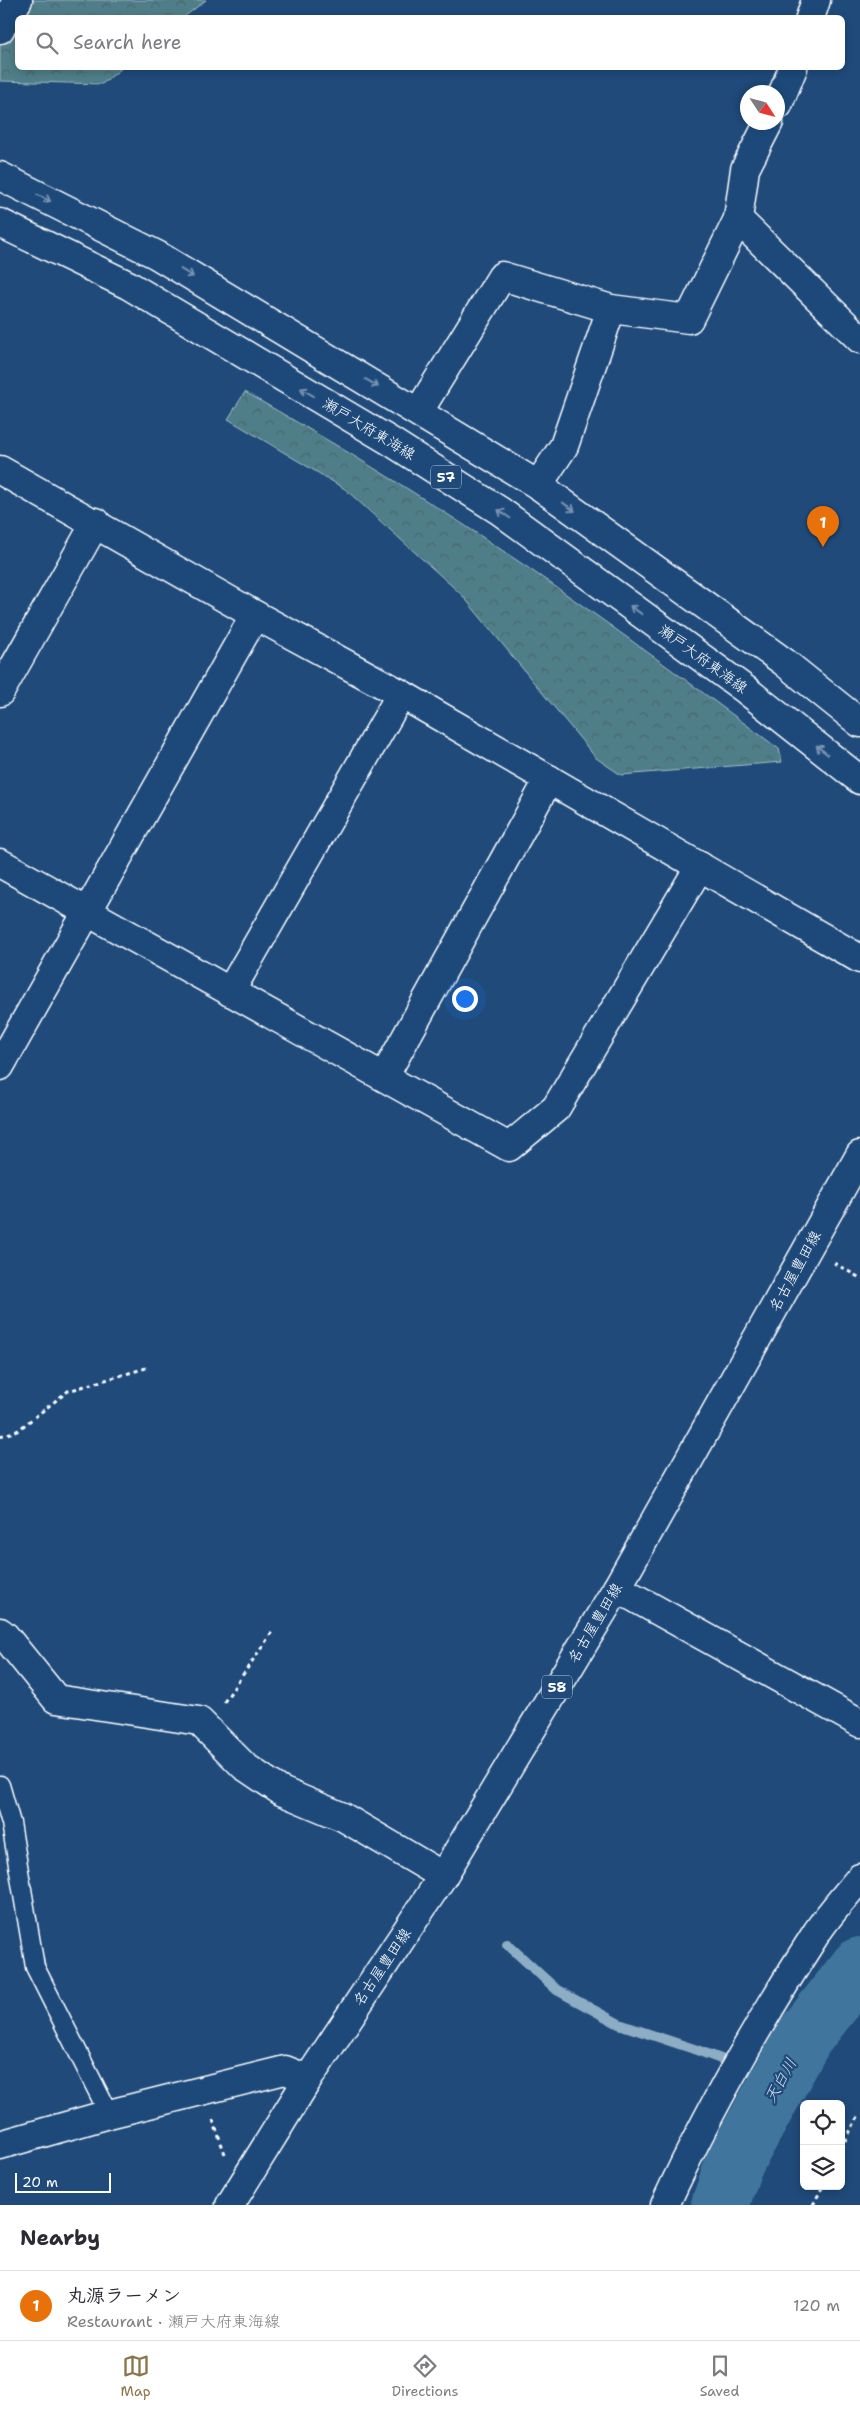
<!DOCTYPE html>
<html lang="en">
<head>
<meta charset="utf-8">
<style>
  :root { --surface:#fff; --page:#f2f2f3; --text:#2b2b33; --muted:#7c7c81; --line:#e1e1e2; --accent:#8a764a }
  body { margin:0; font-family:"Shantell Sans","Klee One",sans-serif; background:var(--page); color:var(--text) }
  .controls { position:absolute; right:15px; bottom:15px; display:grid; overflow:hidden; border-radius:8px; box-shadow:0 2px 8px #0003 }
  .controls button { width:45px; height:45px; display:grid; place-items:center; padding:0; border:0; border-bottom:1px solid var(--line); background:var(--surface); color:var(--text); font:25px sans-serif }
  .compass { position:absolute; left:740px; top:85px; width:45px; height:45px; border-radius:50%; background:var(--surface); box-shadow:0 2px 8px #0003; rotate:126deg }
  .scale { position:absolute; left:15px; bottom:12px; width:96px; box-sizing:border-box; padding-left:5px; border:2px solid #fff; border-top:0; font-size:14px; line-height:18px; white-space:nowrap; color:#fff; -webkit-text-stroke:4px #1f4a7a; paint-order:stroke }
  .you { position:absolute; left:464px; top:998px; width:18px; height:18px; margin:-12px; border:4px solid #fff; border-radius:50%; background:#1a73e8; box-shadow:0 0 0 8px #1a73e833 }
  .badge { display:grid; place-items:center; width:32px; height:32px; border-radius:50%; background:var(--accent); color:#fff; font-size:16px; font-weight:700 }
  .pin { position:absolute; translate:-50% -41px; filter:drop-shadow(0 1px 2px #0008) }
  .pin::after { content:''; position:absolute; top:26px; width:18px; height:15px; background:inherit; clip-path:polygon(0 0,100% 0,50% 100%) }
  .list { margin:0; padding:0; list-style:none }
  h2 { display:flex; justify-content:space-between; align-items:center; height:65px; margin:0; padding:0 20px; font-size:21px }
  h2 small { font-size:16px; font-weight:400; color:var(--muted) }
  .list li { display:grid; grid-template-columns:32px 1fr auto; gap:15px; align-items:center; box-sizing:border-box; height:70px; padding:0 20px; border-top:1px solid var(--line) }
  .list b { display:block; font-size:19px; white-space:nowrap }
  .list p { margin:0; font-size:16px; white-space:nowrap; color:var(--muted) }
  .list em { font-size:16px; font-style:normal; color:var(--muted) }
  .icon { flex:none; width:28px; height:28px; fill:none; stroke:currentColor; stroke-width:2; stroke-linecap:round; stroke-linejoin:round }
  .map { position:relative; flex:none; width:860px; height:2205px; overflow:hidden }
  .search { position:absolute; background:var(--surface); box-shadow:0 2px 8px #0003; left:15px; right:15px; top:15px; height:55px; display:flex; align-items:center; gap:12px; box-sizing:border-box; padding:0 18px; border-radius:8px; color:var(--muted); font-size:19px }
  .sheet { height:135px; background:var(--surface) }
  nav { display:flex; justify-content:space-around; align-items:center; box-sizing:border-box; height:70px; border-top:1px solid var(--line); background:var(--surface); font-size:14px; color:var(--muted) }
  nav a { display:grid; justify-items:center; gap:2px }
  nav .on { color:var(--accent) }
  .map>svg:first-child { display:block }
  .forest { fill:url(#forest-crowns); stroke:#a7bec4 }
  .lines { fill:none; stroke-linecap:round; stroke-linejoin:round }
  .stream { stroke:#8dadc4; stroke-width:10 }
  .river { stroke:#41769d; stroke-width:58 }
  .service-casing { stroke:#fff; stroke-width:21 }
  .minor-casing { stroke:#fff; stroke-width:31 }
  .tertiary-casing { stroke:#fff; stroke-width:31 }
  .primary-casing { stroke:#fff; stroke-width:31 }
  .path { stroke:#fff; stroke-width:3; stroke-dasharray:4 4; stroke-linecap:butt }
  .service { stroke:#1f4a7a; stroke-width:18 }
  .minor { stroke:#1f4a7a; stroke-width:28 }
  .tertiary { stroke:#1f4a7a; stroke-width:28 }
  .primary { stroke:#1f4a7a; stroke-width:28 }
  .oneway { stroke:#7992af }
  .labels { text-anchor:middle; stroke-width:4.5; stroke-linejoin:round; paint-order:stroke }
  .shield { fill:#1f4a7a; stroke:#bcc9d7; stroke-width:1 }
  .shield-label { font-size:14px; font-weight:bold; fill:#fff }
  .street-label { font-size:15px; fill:#fff; stroke:#1f4a7a }
  .water-label { font-size:16px; font-style:italic; fill:#d0dde6; stroke:#1f4a7a }
</style>
</head>
<body>
<div class="map">
<svg width="860" height="2205" viewBox="0 0 860 2205">
  <defs>
    <pattern id="forest-crowns" width="20" height="18" patternUnits="userSpaceOnUse" patternTransform="scale(1.25)"><rect width="20" height="18" fill="#4f7e89"/><path d="M2 6a3 3 0 1 1 6 0M12 15a3 3 0 1 1 6 0" fill="none" stroke="#4e656a"/></pattern>
  </defs>
  <rect width="100%" height="100%" fill="#1f4a7a"/>
  <filter id="ink" filterUnits="userSpaceOnUse"><feTurbulence type="fractalNoise" baseFrequency=".02" numOctaves="2"/><feDisplacementMap in="SourceGraphic" scale="10" xChannelSelector="R" yChannelSelector="G"/><feConvolveMatrix kernelMatrix="1 2 1 2 8 2 1 2 1" color-interpolation-filters="sRGB"/></filter>
  <g filter="url(#ink)">
    <!-- forest -->
    <g class="forest">
      <path d="M 0,0 L 206,0 L 184,17 L 18,18 L 18,68 L 122,68 L 102,84 L 0,81 Z"/>
      <path d="M 245,392 C 288,417 330,441 372,467 C 513,552 647,651 779,749 L 782,762 L 621,775 L 596,758 L 462,595 L 345,489 L 228,419 Z"/>
    </g>
    <g class="lines">
      <!-- stream -->
      <path class="stream" d="M 507,1944 L 557,1990 L 619,2024 L 694,2049 L 729,2062 L 777,2086"/>
      <!-- river -->
      <path class="river" d="M 720,2205 L 734,2164 L 804,2037 L 860,1966"/>
      <defs>
        <path id="service" d="M 0,1785 L 11,1823 L 35,1967 L 109,2114"/>
        <g id="minor">
          <path d="M 810,18 L 816,0"/>
          <path d="M 778,105 L 793,68"/>
          <path d="M 769,122 L 745,169 L 738,219 L 860,339"/>
          <path d="M 419,411 L 502,276 L 611,309 L 689,319 L 738,219"/>
          <path d="M 0,470 L 255,615 L 401,694 L 860,959"/>
          <path d="M 538,485 L 564,446 L 611,309"/>
          <path d="M 0,692 L 96,522"/>
          <path d="M 0,863 L 509,1147 L 556,1108 L 700,866"/>
          <path d="M 230,992 L 401,694"/>
          <path d="M 0,1066 L 255,615"/>
          <path d="M 384,1077 L 549,779"/>
          <path d="M 617,1588 L 860,1723"/>
          <path d="M 0,1632 L 5,1636 L 56,1699 L 199,1721 L 244,1766 L 281,1791 L 343,1817 L 443,1876"/>
          <path d="M 0,2145 L 109,2114 L 285,2070 L 308,2079"/>
          <path d="M 665,2205 C 708,2111 761,2019 817,1932 C 830,1913 846,1895 860,1878"/>
        </g>
        <path id="tertiary" d="M 0,29 L 18,0"/>
        <g id="primary">
          <path d="M 0,176 L 157,255 L 538,485 L 784,662 L 860,723"/>
          <path d="M 0,223 L 128,285 L 390,441 L 500,511 L 746,690 L 860,780"/>
          <path d="M 230,2205 L 308,2079 L 443,1876 L 617,1588 L 860,1155"/>
        </g>
      </defs>
      <!-- service casing -->
      <use href="#service" class="service-casing"/>
      <!-- minor casing -->
      <use href="#minor" class="minor-casing"/>
      <!-- tertiary casing -->
      <use href="#tertiary" class="tertiary-casing"/>
      <!-- primary casing -->
      <use href="#primary" class="primary-casing"/>
      <!-- path -->
      <g class="path">
        <path d="M 834,1263 L 860,1278"/>
        <path d="M 0,1436 L 17,1431 L 68,1391 L 146,1368"/>
        <path d="M 224,1702 L 273,1631"/>
        <path d="M 213,2120 L 225,2154"/>
        <path d="M 841,2148 L 860,2113"/>
        <path d="M 813,2205 L 823,2186"/>
      </g>
      <!-- service -->
      <use href="#service" class="service"/>
      <!-- minor -->
      <use href="#minor" class="minor"/>
      <!-- tertiary -->
      <use href="#tertiary" class="tertiary"/>
      <!-- primary -->
      <use href="#primary" class="primary"/>
    </g>
    <!-- one-way arrows -->
    <defs><path id="oneway-shaft" d="M-6 0H5M1.5-3L5.5 0L1.5 3" fill="none" stroke-width="1.6" stroke-linecap="round" stroke-linejoin="round" transform="scale(1.25)"/></defs>
    <g class="oneway">
      <use href="#oneway-shaft" transform="translate(44 198) rotate(27)"/>
      <use href="#oneway-shaft" transform="translate(187 273) rotate(31)"/>
      <use href="#oneway-shaft" transform="translate(372 383) rotate(31)"/>
      <use href="#oneway-shaft" transform="translate(307 392) rotate(-149)"/>
      <use href="#oneway-shaft" transform="translate(569 507) rotate(36)"/>
      <use href="#oneway-shaft" transform="translate(504 514) rotate(-145)"/>
      <use href="#oneway-shaft" transform="translate(636 610) rotate(-144)"/>
      <use href="#oneway-shaft" transform="translate(822 750) rotate(-142)"/>
    </g>
  </g>
  <g class="labels">
    <!-- shield labels -->
    <g class="shield">
      <rect x="431" y="465.5" width="30" height="23" rx="4"/>
      <rect x="542" y="1675.5" width="30" height="23" rx="4"/>
    </g>
    <g class="shield-label">
      <text x="446" y="482">57</text>
      <text x="557" y="1692">58</text>
    </g>
    <!-- street labels -->
    <g class="street-label">
      <text transform="translate(369 429) rotate(31)" y="5">瀬戸大府東海線</text>
      <text transform="translate(703 659) rotate(36)" y="5">瀬戸大府東海線</text>
      <text transform="translate(795 1271) rotate(-61)" y="5">名古屋豊田線</text>
      <text transform="translate(595 1623) rotate(-59)" y="5">名古屋豊田線</text>
      <text transform="translate(382 1967) rotate(-56)" y="5">名古屋豊田線</text>
    </g>
    <!-- water labels -->
    <g class="water-label">
      <text transform="translate(780 2080) rotate(-61)" y="6">天白川</text>
    </g>
  </g>
</svg>
<div class="controls">
<button><svg class="icon" aria-label="locate" viewBox="0 0 24 24"><circle cx="12" cy="12" r="6"/><path d="M12 2v4M12 18v4M2 12h4M18 12h4"/></svg></button>
<button><svg class="icon" aria-label="layers" viewBox="0 0 24 24"><path d="M12 4l9 5-9 5-9-5zM3 14l9 5 9-5"/></svg></button>
</div>
<svg class="compass" viewBox="-18 -18 36 36"><path d="M0-13l5 13h-10z" fill="#e53935"/><path d="M0 13l5-13h-10z" fill="#7c7c81"/></svg>
<div class="scale">20 m</div>
<div class="you"></div>
<div class="pin badge" style="left:823px;top:547px;background:#e8710a">1</div>
<div class="search"><svg class="icon" aria-label="search" viewBox="0 0 24 24"><circle cx="10" cy="10" r="6"/><path d="M15 15l6 6"/></svg>Search here</div>
</div>
<section class="sheet">
<h2>Nearby<small></small></h2>
<ul class="list">
<li><span class="badge" style="background:#e8710a">1</span><div><b>丸源ラーメン</b><p>Restaurant · 瀬戸大府東海線</p></div><em>120 m</em></li>
</ul>
</section>
<nav>
<a class="on"><svg class="icon" aria-label="map" viewBox="0 0 24 24"><path d="M3 6l6-2 6 2 6-2v14l-6 2-6-2-6 2zM9 4v14M15 6v14"/></svg>Map</a>
<a><svg class="icon" aria-label="directions" viewBox="0 0 24 24"><path d="M12 3l9 9-9 9-9-9zM9 14v-3h6M13 9l2 2-2 2"/></svg>Directions</a>
<a><svg class="icon" aria-label="saved" viewBox="0 0 24 24"><path d="M7 4h10v16l-5-4-5 4z"/></svg>Saved</a>
</nav>
</body>
</html>
